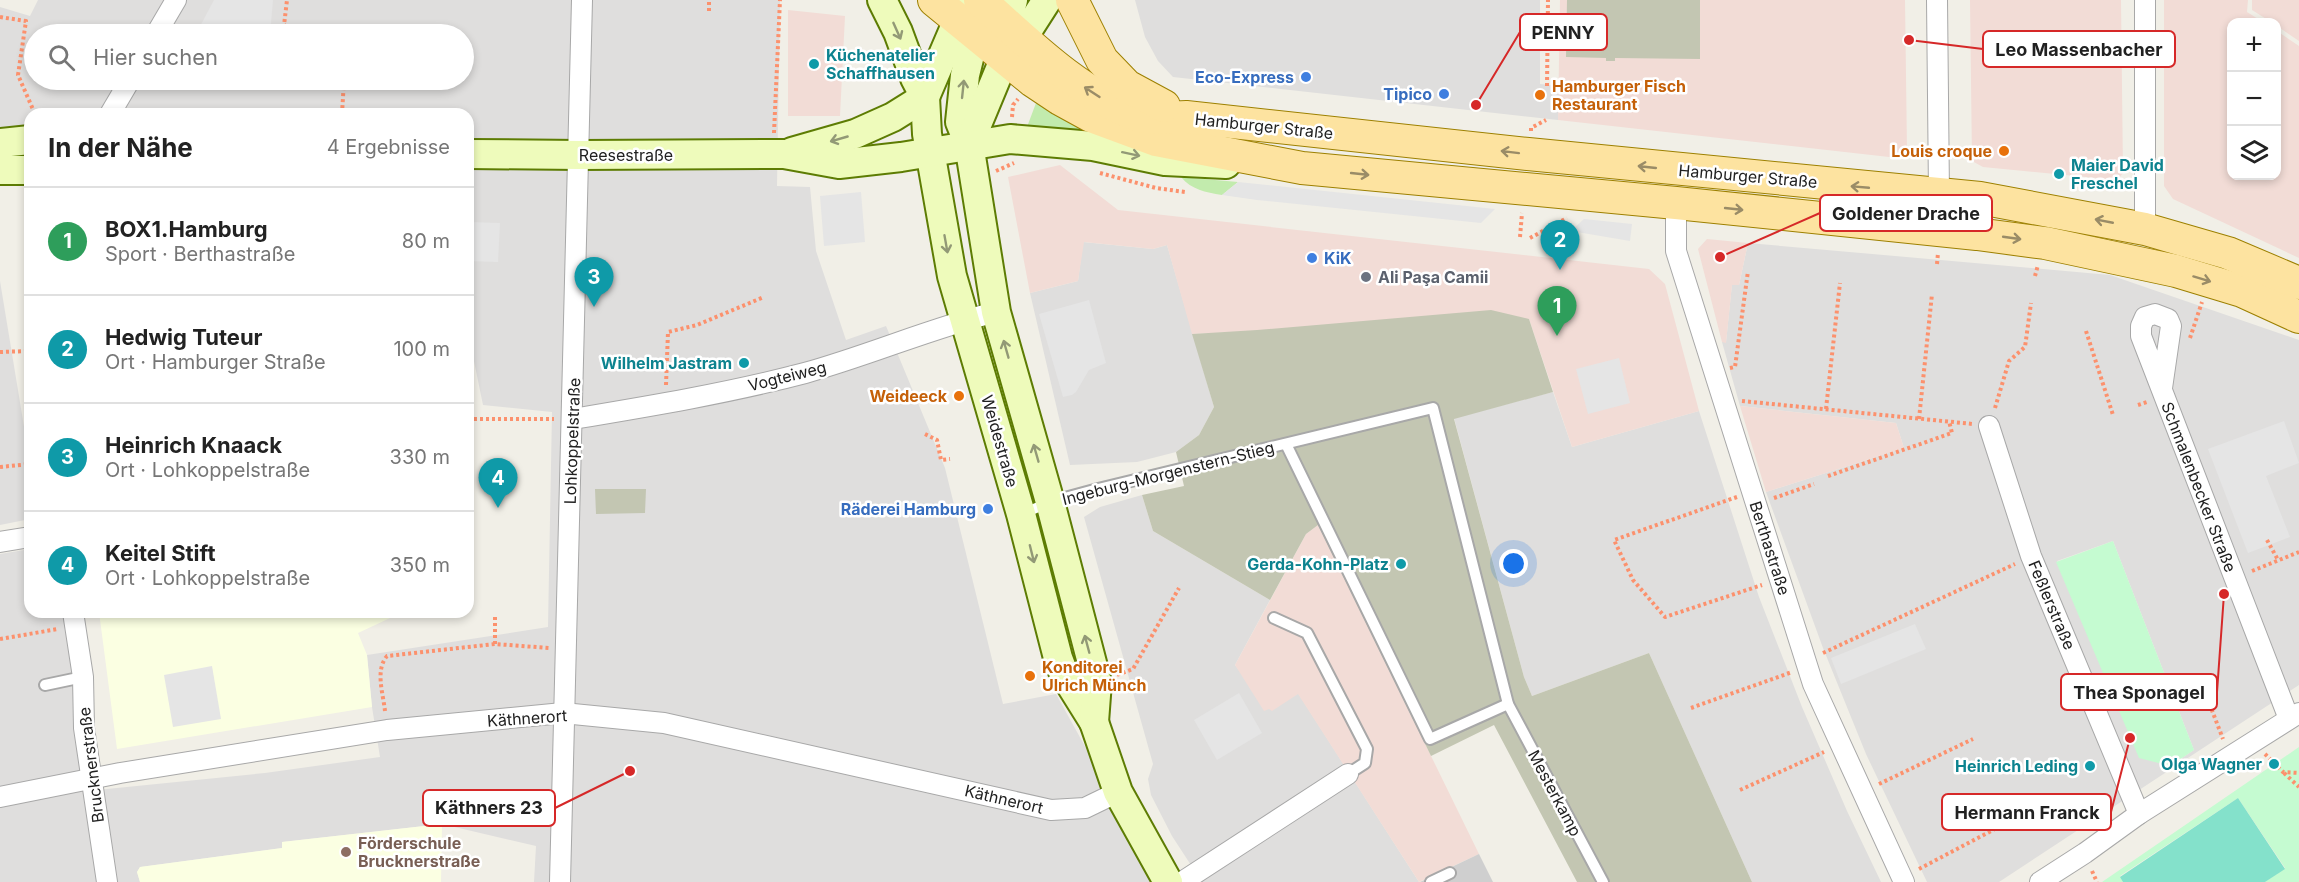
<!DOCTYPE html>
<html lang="de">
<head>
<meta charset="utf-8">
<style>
  :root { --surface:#fff; --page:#f6f6f6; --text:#222; --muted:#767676; --line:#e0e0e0; --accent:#2563eb }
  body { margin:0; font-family:Inter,sans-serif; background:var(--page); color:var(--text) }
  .controls { position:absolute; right:18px; top:18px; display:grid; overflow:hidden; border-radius:12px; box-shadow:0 3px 9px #0003 }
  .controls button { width:54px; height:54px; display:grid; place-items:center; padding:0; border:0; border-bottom:2px solid var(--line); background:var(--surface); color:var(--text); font:30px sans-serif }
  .you { position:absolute; left:1514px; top:564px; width:21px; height:21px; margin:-15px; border:4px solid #fff; border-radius:50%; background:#1a73e8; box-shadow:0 0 0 9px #1a73e833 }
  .badge { display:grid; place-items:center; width:39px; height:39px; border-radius:50%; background:var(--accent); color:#fff; font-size:20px; font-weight:700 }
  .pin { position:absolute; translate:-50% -50px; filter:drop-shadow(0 2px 3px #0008) }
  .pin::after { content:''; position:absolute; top:32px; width:21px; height:18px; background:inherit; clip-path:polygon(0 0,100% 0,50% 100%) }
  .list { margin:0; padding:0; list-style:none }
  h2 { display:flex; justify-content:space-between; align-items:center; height:78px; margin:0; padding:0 24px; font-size:26px }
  h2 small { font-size:20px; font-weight:400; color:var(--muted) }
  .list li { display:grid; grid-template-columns:39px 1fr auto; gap:18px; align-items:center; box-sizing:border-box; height:108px; padding:0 24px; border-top:2px solid var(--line) }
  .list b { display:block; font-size:22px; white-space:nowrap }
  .list p { margin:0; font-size:20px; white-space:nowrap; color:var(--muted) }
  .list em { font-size:20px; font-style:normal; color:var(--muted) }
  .icon { flex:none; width:33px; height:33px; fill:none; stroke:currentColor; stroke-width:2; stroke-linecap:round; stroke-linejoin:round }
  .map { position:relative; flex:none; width:2299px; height:882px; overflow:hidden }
  .search { position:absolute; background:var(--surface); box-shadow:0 3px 9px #0003; left:24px; top:24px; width:450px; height:66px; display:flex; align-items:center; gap:15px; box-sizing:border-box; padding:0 21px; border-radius:33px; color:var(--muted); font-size:22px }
  .panel { position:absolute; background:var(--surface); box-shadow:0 3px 9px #0003; left:24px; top:108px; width:450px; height:510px; border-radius:18px }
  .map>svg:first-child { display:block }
  .residential { fill:#dfdedd; fill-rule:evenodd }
  .commercial { fill:#f2dcd6 }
  .education { fill:#fbffe2 }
  .religious { fill:#cfcfcf }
  .construction { fill:#c3c6b2 }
  .grass { fill:#c2ebad }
  .park { fill:#c5fbd1 }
  .pitch { fill:#84e1cb }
  .parking { fill:#e5e5e5 }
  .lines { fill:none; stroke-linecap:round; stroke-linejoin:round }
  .lane-casing { stroke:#a8a8a8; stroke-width:14 }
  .street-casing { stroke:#a8a8a8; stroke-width:22 }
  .secondary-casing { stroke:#5d7c03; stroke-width:32 }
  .primary-casing { stroke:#9d8000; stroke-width:34 }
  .path { stroke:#fc916d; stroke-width:4; stroke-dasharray:3 3; stroke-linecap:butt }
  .lane { stroke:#fff; stroke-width:10 }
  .street { stroke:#fff; stroke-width:20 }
  .secondary { stroke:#eefbbb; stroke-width:28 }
  .primary { stroke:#fde3a0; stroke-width:32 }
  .oneway { stroke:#929976 }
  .oneway2 { stroke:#9a8c67 }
  .culture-dot { fill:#0f9aa8; stroke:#fff; stroke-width:2 }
  .shop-dot { fill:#3f7fe0; stroke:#fff; stroke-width:2 }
  .food-dot { fill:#e8710a; stroke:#fff; stroke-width:2 }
  .worship-dot { fill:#6b7280; stroke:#fff; stroke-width:2 }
  .education-dot { fill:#8d6e63; stroke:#fff; stroke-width:2 }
  .labels { text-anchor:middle; stroke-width:5; stroke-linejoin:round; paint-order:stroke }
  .culture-label { font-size:16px; font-weight:bold; fill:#0d838f; stroke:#fff; text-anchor:end }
  .shop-label { font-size:16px; font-weight:bold; fill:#366cbe; stroke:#fff; text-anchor:end }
  .food-label { font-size:16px; font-weight:bold; fill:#c56008; stroke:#fff; text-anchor:start }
  .street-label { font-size:16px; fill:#212121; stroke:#fff }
  .worship-label { font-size:16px; font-weight:bold; fill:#5b616d; stroke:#fff; text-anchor:start }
  .education-label { font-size:16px; font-weight:bold; fill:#785e54; stroke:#fff; text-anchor:start }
  .leader { fill:none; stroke:#d62828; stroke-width:2 }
  .callout-dot { fill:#d62828; stroke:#fff; stroke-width:2 }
  .callout { fill:#fff; stroke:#d62828; stroke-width:2 }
  .callout-label { font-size:18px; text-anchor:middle; font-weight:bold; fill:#212121 }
</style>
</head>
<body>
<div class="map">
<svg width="2299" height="882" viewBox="0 0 2299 882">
  <rect width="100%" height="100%" fill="#f1efe7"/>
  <!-- residential -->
  <g class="residential">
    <path d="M 38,0 L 780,0 L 777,186 L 810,187 L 816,251 L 846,340 L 886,326 L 945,468 L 1003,704 L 1056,694 L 1160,882 L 534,882 L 536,846 L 442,824 L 282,842 L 283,848 L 140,867 L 137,872 L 140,882 L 0,882 L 0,554 L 30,549 L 30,612 L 66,612 L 87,791 L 265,773 L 380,757 L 372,707 L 367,655 L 548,627 L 552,412 L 483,405 L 468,332 L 468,114 L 30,114 L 30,183 L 0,184 L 0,7 L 30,16 ZM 34,34 L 464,34 L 464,80 L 34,80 Z"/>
    <path d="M 1135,0 L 1540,0 L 1540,84 L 1560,86 L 1558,120 L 1173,77 L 1158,61 L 1145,37 Z"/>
    <path d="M 1083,242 L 1153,249 L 1167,245 L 1214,407 L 1199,435 L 1176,452 L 1137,462 L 1070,465 L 1030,293 L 1078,281 Z"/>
    <path d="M 1748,243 L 2110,275 L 2299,340 L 2299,685 L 1999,882 L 1927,882 L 1866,754 L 1823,648 L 1766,492 L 1904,448 L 1896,423 L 1740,406 L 1722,342 L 1726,342 L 1732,284 L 1739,285 ZM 2113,541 L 2194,750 L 2170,766 L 2057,561 Z"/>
    <path d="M 0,281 L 30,463 L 30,519 L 0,525 Z"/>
    <path d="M 1553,392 L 1572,447 L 1699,411 L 1759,597 L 1802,707 L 1847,811 L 1881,882 L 1752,882 L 1649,653 L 1532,696 L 1524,677 L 1454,418 Z"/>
    <path d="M 1142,495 L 1153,531 L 1270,600 L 1235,665 L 1272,710 L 1298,693 L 1419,882 L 1202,882 L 1172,836 L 1151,795 L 1148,779 L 1153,764 L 1084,517 L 1100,507 Z"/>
  </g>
  <!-- commercial -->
  <g class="commercial">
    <path d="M 1560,0 L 1905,0 L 1907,151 L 1898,158 L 1558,120 Z"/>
    <path d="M 1970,0 L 2121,0 L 2123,173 L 2117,180 L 1983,167 L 1972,161 Z"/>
    <path d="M 2164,0 L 2248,0 L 2247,12 L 2263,22 L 2232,22 L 2232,176 L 2276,176 L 2277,31 L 2299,46 L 2299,258 L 2173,199 L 2164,186 Z"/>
    <path d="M 2252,0 L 2299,0 L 2299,41 L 2277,26 L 2276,22 L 2271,22 L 2252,10 Z"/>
    <path d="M 788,10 L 845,16 L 840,116 L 788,116 Z"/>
    <path d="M 1060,165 L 1118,210 L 1649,269 L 1665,284 L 1699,411 L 1572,447 L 1529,319 L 1192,334 L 1167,245 L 1153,249 L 1084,242 L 1078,281 L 1030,293 L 1008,177 Z"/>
    <path d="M 1707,239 L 1748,243 L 1739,285 L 1732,285 L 1726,343 L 1722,342 L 1698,249 Z"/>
    <path d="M 1740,406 L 1896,423 L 1904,448 L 1766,492 Z"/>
    <path d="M 1318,525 L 1479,854 L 1419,882 L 1298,694 L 1272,711 L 1269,709 L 1264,711 L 1235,665 L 1306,534 Z"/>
  </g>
  <!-- education -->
  <g class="education">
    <path d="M 99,612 L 403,612 L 358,633 L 367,655 L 372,707 L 117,749 Z"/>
    <path d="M 442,824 L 441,882 L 140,882 L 137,872 L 140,867 L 282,848 L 282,842 Z"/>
  </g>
  <!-- religious -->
  <path class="religious" d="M 1479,854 L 1493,882 L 1420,882 Z"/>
  <!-- construction -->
  <g class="construction">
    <path d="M 1567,0 L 1700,0 L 1700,59 L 1615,58 L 1615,61 L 1606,61 L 1606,58 L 1566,57 Z"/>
    <path d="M 1491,310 L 1529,319 L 1553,392 L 1454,419 L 1524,677 L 1532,696 L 1649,653 L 1752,882 L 1577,882 L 1494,725 L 1431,756 L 1318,525 L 1306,534 L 1270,600 L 1153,531 L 1142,495 L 1184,486 L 1176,452 L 1199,435 L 1214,407 L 1192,334 L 1257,330 Z"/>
    <path d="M 595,489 L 646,489 L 645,513 L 596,514 Z"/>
  </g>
  <!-- grass -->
  <g class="grass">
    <path d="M 1036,103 L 1087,129 L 1088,134 L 1027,127 Z"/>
    <path d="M 1181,177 L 1238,182 L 1222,195 C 1205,192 1192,190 1181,177 Z"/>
  </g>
  <!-- park -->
  <g class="park">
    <path d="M 2113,541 L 2194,750 L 2170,766 L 2139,758 L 2056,562 Z"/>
    <path d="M 2299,747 L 2299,882 L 2265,882 L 2285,868 L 2238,798 L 2120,876 L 2123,882 L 2102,882 Z"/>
  </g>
  <!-- pitch -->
  <path class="pitch" d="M 2238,798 L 2285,869 L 2265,882 L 2123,882 L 2120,877 Z"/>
  <!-- parking -->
  <g class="parking">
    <path d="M 214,0 L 273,0 L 270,34 L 196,34 Z"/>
    <path d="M 1238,182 L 1495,209 L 1481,223 L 1257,200 L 1222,195 Z"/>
    <path d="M 861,192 L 865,242 L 824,246 L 820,196 Z"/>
    <path d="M 1584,219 L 1632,224 L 1630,241 L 1571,231 Z"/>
    <path d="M 468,222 L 500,223 L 498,262 L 468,261 Z"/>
    <path d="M 1089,300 L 1106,363 L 1089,370 L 1076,392 L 1072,395 L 1063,397 L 1039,314 Z"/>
    <path d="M 1619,358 L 1630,403 L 1588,414 L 1576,369 Z"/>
    <path d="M 2284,421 L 2299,463 L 2266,476 L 2290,537 L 2248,553 L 2208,449 Z"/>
    <path d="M 1915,624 L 1926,649 L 1841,684 L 1831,658 Z"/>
    <path d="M 212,666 L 221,719 L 173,727 L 164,675 Z"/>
    <path d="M 1239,693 L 1262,733 L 1217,760 L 1194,720 Z"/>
  </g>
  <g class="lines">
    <defs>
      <g id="lane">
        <path d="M 1286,444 L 1430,739 L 1508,704"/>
        <path d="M 1022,514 L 1050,502 L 1098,489 L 1433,408 L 1508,704 L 1603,882"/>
        <path d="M 1274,618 L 1307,633 L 1367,749 L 1365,763 L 1348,774"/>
        <path d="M 45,685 L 83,677"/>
        <path d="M 1431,882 L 1450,873"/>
      </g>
      <g id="street">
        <path d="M 1937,0 L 1939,194"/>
        <path d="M 2145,0 L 2145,229"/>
        <path d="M 156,34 L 176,0"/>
        <path d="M 110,114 L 130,80"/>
        <path d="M 1676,203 L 1676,251 L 1813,684 L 1904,882"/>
        <path d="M 2162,388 L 2171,326 L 2168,319 L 2155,314 L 2145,317 L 2141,326 L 2141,336 L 2289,719"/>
        <path d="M 573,419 C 651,406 729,393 805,373 C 870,355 931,328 996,312"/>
        <path d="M 1989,426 L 2031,556 L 2139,814"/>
        <path d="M 0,542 L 30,537"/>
        <path d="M 73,612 L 83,677 L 84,728 L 107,882"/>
        <path d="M 0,797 L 120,773 L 387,730 L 563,713 L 664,723 L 1051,810 L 1085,808 L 1118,792"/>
        <path d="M 560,882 L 582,0"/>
        <path d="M 1182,882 L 1348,774"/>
        <path d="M 2040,882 L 2085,853 L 2139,814 L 2299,713"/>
      </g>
      <g id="secondary">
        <path d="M 882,0 L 898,32 L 915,78 L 925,97 L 927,134 L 952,276 L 1021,514 L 1058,658 L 1064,674 L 1094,722 L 1118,792 L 1168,882"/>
        <path d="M 977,14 L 975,34 L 965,75 L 960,122 L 969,144 L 996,312 L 1050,502 L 1097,682 L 1094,722"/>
        <path d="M 1004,46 L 1007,24 L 1013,0"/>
        <path d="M 925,97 L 958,20 L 968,0"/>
        <path d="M 0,143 L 30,140"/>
        <path d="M 969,144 L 1005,57 L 1022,39 L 1047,0"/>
        <path d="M 792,152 L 855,134 L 893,117 L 925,97"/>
        <path d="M 468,154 L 580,155 L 784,154 L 839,164 L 901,157 L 1010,139 L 1093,146 L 1165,161 L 1226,164"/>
        <path d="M 0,170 L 30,170"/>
      </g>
      <g id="primary">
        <path d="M 934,0 L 1033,81 L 1060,99 L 1091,116 L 1156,140 L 1302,168 L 1676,203 L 1977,234 L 2045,243 L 2176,271 L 2242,291 L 2299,317"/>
        <path d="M 980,0 C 1028,43 1078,94 1140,116 C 1153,120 1173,117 1186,117 L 1528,154 L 1980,198 L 2145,229 L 2228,253 L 2299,283"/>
        <path d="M 1072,0 L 1102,60 L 1127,86 L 1164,106"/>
      </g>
    </defs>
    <!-- lane casing -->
    <use href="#lane" class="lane-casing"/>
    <!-- street casing -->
    <use href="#street" class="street-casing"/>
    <!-- secondary casing -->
    <use href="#secondary" class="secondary-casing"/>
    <!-- primary casing -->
    <use href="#primary" class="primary-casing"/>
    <!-- path -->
    <g class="path">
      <path d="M 709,11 L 709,0"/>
      <path d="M 0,17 L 26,21 L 18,75 L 35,114"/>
      <path d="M 284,25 L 297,34"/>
      <path d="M 283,34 L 287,0"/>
      <path d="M 1547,86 L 1548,0"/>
      <path d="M 342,114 L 344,80"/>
      <path d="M 1012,117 L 1013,105 L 1018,99"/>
      <path d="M 1531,131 L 1531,128 L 1546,120"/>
      <path d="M 774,133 L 780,0"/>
      <path d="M 996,171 L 1014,163"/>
      <path d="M 1100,173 L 1156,188 L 1185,192"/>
      <path d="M 1520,237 L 1522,213"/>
      <path d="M 1530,238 L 1567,218"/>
      <path d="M 1937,264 L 1938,253"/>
      <path d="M 2035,276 L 2038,265"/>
      <path d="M 2086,331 L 2113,415 L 2114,414"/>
      <path d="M 2190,338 L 2202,302"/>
      <path d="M 0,352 L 30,351"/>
      <path d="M 1730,368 L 1735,367 L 1748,271"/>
      <path d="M 666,385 L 668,332 L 697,325 L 764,297"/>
      <path d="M 1742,401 L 1973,424"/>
      <path d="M 2138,405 L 2147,402"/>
      <path d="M 1995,408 L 2009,361 L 2025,347 L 2031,303"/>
      <path d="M 1826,409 L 1840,283"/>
      <path d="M 468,419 L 554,419"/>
      <path d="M 1919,419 L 1932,294"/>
      <path d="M 925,434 L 937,440 L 941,460 L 950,459"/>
      <path d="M 0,467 L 30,464"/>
      <path d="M 1828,476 L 1952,433 L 1949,421"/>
      <path d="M 1737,497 L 1614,540 L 1633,580 L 1665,617 L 1762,585"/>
      <path d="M 1774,498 L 1814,484"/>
      <path d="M 2267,540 L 2278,560"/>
      <path d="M 2252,571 L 2299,552"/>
      <path d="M 0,639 L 58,629"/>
      <path d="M 495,644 L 495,615"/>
      <path d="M 1823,653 L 2015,564"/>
      <path d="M 1117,675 L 1133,669 L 1179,588"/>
      <path d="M 2203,687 L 2223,739"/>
      <path d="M 1691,708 L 1792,672"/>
      <path d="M 385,711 C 383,693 375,670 387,656 L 495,644 L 549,648"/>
      <path d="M 2265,754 L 2283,772 L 2299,773"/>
      <path d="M 2284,773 L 2299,787"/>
      <path d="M 1879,784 L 1973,739"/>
      <path d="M 1740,790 L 1824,752"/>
      <path d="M 1919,869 L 2010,821"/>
      <path d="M 2092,871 L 2097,882"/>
    </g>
    <!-- lane -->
    <use href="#lane" class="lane"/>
    <!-- street -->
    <use href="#street" class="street"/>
    <!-- secondary -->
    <use href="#secondary" class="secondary"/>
    <!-- primary -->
    <use href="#primary" class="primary"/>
  </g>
  <!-- one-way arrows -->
  <defs><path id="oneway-shaft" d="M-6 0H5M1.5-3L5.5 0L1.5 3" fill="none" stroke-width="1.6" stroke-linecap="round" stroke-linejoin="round" transform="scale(1.5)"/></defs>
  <g class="oneway">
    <use href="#oneway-shaft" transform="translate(897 31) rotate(66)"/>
    <use href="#oneway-shaft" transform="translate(963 89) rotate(-84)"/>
    <use href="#oneway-shaft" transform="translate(839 139) rotate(164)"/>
    <use href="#oneway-shaft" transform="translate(1131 154) rotate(12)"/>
    <use href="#oneway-shaft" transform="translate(946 244) rotate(80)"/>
    <use href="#oneway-shaft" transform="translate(1006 349) rotate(-106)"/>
    <use href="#oneway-shaft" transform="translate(1036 453) rotate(-106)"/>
    <use href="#oneway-shaft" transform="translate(1032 554) rotate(76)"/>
    <use href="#oneway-shaft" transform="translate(1087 644) rotate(-105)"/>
  </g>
  <g class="oneway2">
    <use href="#oneway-shaft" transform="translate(1092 92) rotate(-147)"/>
    <use href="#oneway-shaft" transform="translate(1510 152) rotate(-173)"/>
    <use href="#oneway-shaft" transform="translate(1647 167) rotate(-174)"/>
    <use href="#oneway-shaft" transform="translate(1360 174) rotate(6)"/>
    <use href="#oneway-shaft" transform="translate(1860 187) rotate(-175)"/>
    <use href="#oneway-shaft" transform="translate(1734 209) rotate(6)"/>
    <use href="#oneway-shaft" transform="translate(2104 221) rotate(-169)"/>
    <use href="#oneway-shaft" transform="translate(2012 238) rotate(8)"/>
    <use href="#oneway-shaft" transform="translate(2202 279) rotate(17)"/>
  </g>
  <!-- markers -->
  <g class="culture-dot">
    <circle cx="814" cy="64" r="6"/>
    <circle cx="2059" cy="174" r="6"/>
    <circle cx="744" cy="363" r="6"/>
    <circle cx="1401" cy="564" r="6"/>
    <circle cx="2274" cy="764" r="6"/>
    <circle cx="2090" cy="766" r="6"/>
  </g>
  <g class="shop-dot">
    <circle cx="1306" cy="77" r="6"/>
    <circle cx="1444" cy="94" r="6"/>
    <circle cx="1312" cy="258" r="6"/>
    <circle cx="988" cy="509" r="6"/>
  </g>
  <g class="food-dot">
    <circle cx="1540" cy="95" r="6"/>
    <circle cx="2004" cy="151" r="6"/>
    <circle cx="959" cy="396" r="6"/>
    <circle cx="1030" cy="676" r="6"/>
  </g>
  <circle class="worship-dot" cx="1366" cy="277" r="6"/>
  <circle class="education-dot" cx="346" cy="852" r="6"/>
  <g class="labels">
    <!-- culture labels -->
    <g class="culture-label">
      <text x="826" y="61" text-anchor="start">Küchenatelier<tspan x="826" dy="18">Schaffhausen</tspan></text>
      <text x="2071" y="171" text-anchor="start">Maier David<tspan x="2071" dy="18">Freschel</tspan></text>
      <text x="732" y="369">Wilhelm Jastram</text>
      <text x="1389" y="570">Gerda-Kohn-Platz</text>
      <text x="2262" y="770">Olga Wagner</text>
      <text x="2078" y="772">Heinrich Leding</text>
    </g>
    <!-- shop labels -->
    <g class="shop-label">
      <text x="1294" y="83">Eco-Express</text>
      <text x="1432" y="100">Tipico</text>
      <text x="1324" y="264" text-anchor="start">KiK</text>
      <text x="976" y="515">Räderei Hamburg</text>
    </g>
    <!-- food labels -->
    <g class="food-label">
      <text x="1552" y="92">Hamburger Fisch<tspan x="1552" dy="18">Restaurant</tspan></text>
      <text x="1992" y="157" text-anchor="end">Louis croque</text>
      <text x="947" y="402" text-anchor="end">Weideeck</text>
      <text x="1042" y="673">Konditorei<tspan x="1042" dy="18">Ulrich Münch</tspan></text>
    </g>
    <!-- street labels -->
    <g class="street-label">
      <text transform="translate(1264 126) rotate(6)" y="6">Hamburger Straße</text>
      <text x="626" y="161">Reesestraße</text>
      <text transform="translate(1748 176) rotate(5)" y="6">Hamburger Straße</text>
      <text transform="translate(787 376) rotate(-14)" y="6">Vogteiweg</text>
      <text transform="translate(572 441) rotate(-88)" y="6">Lohkoppelstraße</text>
      <text transform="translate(1000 441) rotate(74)" y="6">Weidestraße</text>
      <text transform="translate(1168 473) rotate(-14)" y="6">Ingeburg-Morgenstern-Stieg</text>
      <text transform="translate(2199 487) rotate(69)" y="6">Schmalenbecker Straße</text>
      <text transform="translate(1770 548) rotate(72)" y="6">Berthastraße</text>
      <text transform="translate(2052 605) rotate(67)" y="6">Feßlerstraße</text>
      <text transform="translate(527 718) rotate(-4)" y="6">Käthnerort</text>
      <text transform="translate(91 765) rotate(-97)" y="6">Brucknerstraße</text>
      <text transform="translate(1555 793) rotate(62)" y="6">Mesterkamp</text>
      <text transform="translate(1004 799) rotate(13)" y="6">Käthnerort</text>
    </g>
    <!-- worship labels -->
    <g class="worship-label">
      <text x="1378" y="283">Ali Paşa Camii</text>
    </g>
    <!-- education labels -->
    <g class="education-label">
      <text x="358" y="849">Förderschule<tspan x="358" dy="18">Brucknerstraße</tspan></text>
    </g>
  </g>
  <!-- callouts -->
  <path class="leader" d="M1476 105L1520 32M1909 40L1983 49M1720 257L1820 213M2224 594L2217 692M630 771L555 808M2130 738L2111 812"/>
  <g class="callout-dot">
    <circle cx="1476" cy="105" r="6"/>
    <circle cx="1909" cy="40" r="6"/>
    <circle cx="1720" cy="257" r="6"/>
    <circle cx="2224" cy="594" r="6"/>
    <circle cx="630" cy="771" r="6"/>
    <circle cx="2130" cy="738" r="6"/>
  </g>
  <g class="callout">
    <rect x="1520" y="14" width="87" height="36" rx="6"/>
    <rect x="1983" y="31" width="192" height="36" rx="6"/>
    <rect x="1820" y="195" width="172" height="36" rx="6"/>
    <rect x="2061" y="674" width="156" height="36" rx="6"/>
    <rect x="423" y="790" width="132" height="36" rx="6"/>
    <rect x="1942" y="794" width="169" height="36" rx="6"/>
  </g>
  <g class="callout-label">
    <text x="1563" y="39">PENNY</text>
    <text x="2079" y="56">Leo Massenbacher</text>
    <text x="1906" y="220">Goldener Drache</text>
    <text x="2139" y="699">Thea Sponagel</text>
    <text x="489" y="814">Käthners 23</text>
    <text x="2027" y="819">Hermann Franck</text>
  </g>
</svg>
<div class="controls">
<button>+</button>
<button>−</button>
<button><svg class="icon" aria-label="layers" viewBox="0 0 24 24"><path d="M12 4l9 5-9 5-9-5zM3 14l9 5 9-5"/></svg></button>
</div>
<div class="you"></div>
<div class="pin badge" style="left:1557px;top:336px;background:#2e9e5b">1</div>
<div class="pin badge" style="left:1560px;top:270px;background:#0f9aa8">2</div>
<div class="pin badge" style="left:594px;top:307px;background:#0f9aa8">3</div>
<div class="pin badge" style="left:498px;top:508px;background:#0f9aa8">4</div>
<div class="search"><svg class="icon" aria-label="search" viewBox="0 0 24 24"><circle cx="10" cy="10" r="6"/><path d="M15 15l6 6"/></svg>Hier suchen</div>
<section class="panel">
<h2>In der Nähe<small>4 Ergebnisse</small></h2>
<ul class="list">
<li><span class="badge" style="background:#2e9e5b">1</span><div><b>BOX1.Hamburg</b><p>Sport · Berthastraße</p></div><em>80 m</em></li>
<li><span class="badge" style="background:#0f9aa8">2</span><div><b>Hedwig Tuteur</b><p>Ort · Hamburger Straße</p></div><em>100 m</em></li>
<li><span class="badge" style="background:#0f9aa8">3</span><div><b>Heinrich Knaack</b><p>Ort · Lohkoppelstraße</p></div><em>330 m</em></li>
<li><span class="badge" style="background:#0f9aa8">4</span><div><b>Keitel Stift</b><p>Ort · Lohkoppelstraße</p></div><em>350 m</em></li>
</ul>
</section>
</div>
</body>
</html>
